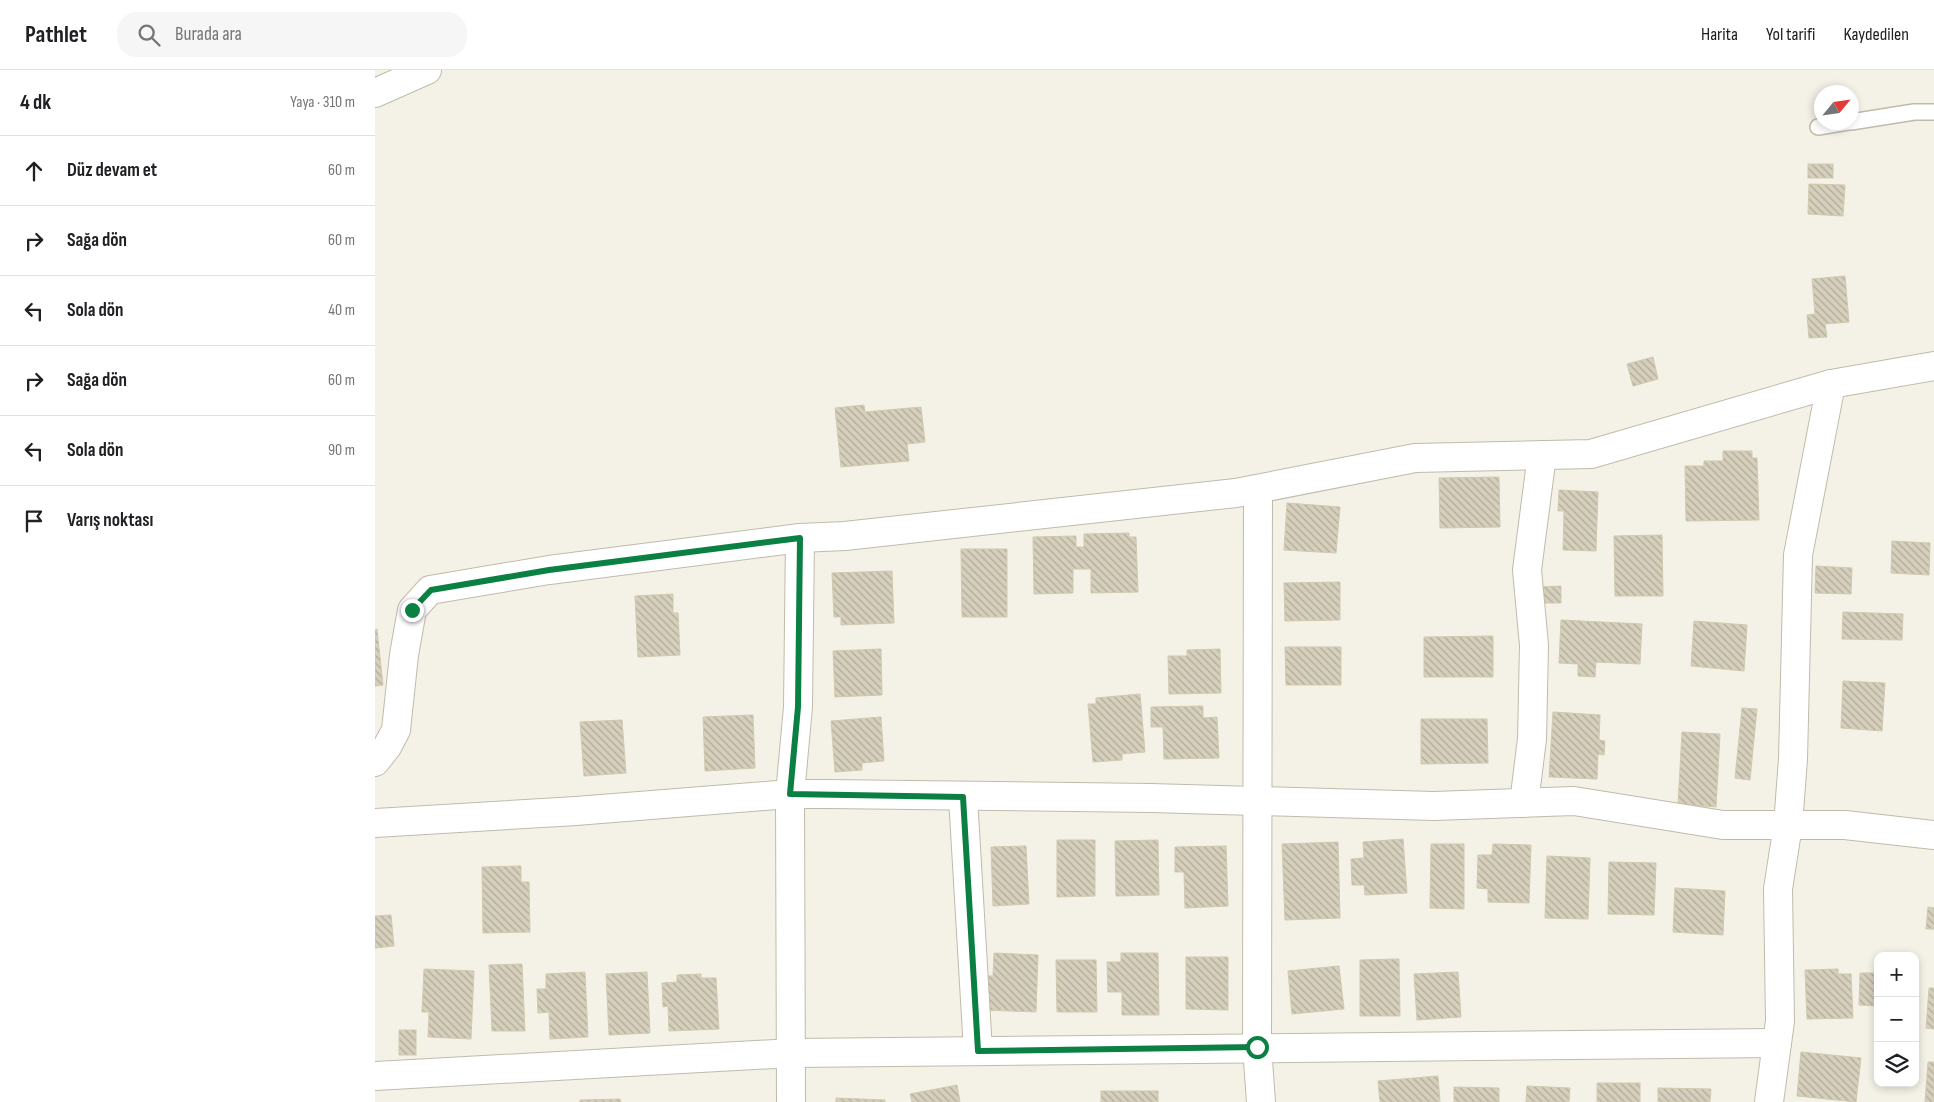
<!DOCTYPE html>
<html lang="tr">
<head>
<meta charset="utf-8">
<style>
  :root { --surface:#fff; --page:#f6f6f6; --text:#202124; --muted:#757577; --line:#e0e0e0 }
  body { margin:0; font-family:"Sofia Sans Condensed",sans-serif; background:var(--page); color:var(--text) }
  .controls { position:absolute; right:15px; bottom:15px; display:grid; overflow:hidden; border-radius:10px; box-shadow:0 2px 8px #0003 }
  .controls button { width:45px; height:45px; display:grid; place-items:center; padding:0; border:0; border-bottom:1px solid var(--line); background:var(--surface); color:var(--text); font:25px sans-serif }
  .compass { position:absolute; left:1439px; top:15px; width:45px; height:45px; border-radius:50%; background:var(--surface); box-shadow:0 2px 8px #0003; rotate:61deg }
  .stop { position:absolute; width:15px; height:15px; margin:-11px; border:4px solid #0b8043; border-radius:50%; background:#fff }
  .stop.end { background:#0b8043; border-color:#fff; box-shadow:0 1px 5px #0008 }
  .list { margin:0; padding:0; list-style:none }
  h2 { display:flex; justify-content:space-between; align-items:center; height:65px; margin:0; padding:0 20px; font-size:21px }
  h2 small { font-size:16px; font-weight:400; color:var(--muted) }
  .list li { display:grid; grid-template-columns:32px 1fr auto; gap:15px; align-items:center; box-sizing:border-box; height:70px; padding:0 20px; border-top:1px solid var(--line) }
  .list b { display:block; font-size:19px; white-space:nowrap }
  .list em { font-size:16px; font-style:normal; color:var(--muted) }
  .icon { flex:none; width:28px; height:28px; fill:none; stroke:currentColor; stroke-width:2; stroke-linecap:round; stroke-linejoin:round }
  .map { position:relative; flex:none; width:1559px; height:1032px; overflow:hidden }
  header { display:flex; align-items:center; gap:30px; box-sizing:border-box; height:70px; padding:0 25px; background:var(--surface); border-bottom:1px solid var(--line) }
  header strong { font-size:24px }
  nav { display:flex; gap:28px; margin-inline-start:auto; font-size:18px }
  .search { width:350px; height:45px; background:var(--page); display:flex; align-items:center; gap:12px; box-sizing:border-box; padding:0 18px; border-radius:20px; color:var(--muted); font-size:19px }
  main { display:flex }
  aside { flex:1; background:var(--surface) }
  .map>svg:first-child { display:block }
  .building { fill:url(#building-back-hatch); stroke:#d1c9af }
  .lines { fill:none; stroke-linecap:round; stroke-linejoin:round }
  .service-casing { stroke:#c0bba9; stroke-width:18 }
  .minor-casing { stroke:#c0bba9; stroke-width:30 }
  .service { stroke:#fff; stroke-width:15 }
  .minor { stroke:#fff; stroke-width:28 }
  .route { stroke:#0b8043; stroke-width:6 }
</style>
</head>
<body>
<header>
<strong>Pathlet</strong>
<div class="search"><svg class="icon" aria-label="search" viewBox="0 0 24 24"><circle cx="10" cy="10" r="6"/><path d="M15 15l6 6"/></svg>Burada ara</div>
<nav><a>Harita</a><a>Yol tarifi</a><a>Kaydedilen</a></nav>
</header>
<main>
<aside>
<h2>4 dk<small>Yaya · 310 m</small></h2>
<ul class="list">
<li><svg class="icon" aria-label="ahead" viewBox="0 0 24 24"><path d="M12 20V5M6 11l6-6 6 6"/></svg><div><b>Düz devam et</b></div><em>60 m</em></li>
<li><svg class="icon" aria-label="right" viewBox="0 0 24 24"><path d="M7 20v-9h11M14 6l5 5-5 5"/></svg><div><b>Sağa dön</b></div><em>60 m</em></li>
<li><svg class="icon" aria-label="left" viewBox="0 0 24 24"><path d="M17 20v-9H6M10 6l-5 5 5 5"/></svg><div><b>Sola dön</b></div><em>40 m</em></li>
<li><svg class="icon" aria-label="right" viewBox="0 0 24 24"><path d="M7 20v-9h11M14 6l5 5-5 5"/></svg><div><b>Sağa dön</b></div><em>60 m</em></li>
<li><svg class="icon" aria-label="left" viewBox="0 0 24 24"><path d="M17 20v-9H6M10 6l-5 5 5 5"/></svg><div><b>Sola dön</b></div><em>90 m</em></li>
<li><svg class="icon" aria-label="arrive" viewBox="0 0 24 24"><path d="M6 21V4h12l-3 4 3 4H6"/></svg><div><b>Varış noktası</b></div></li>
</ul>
</aside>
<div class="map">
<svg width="1559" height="1032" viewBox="0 0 1559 1032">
  <defs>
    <pattern id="building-back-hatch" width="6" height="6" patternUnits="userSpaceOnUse" patternTransform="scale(1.25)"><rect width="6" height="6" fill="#d6cfbc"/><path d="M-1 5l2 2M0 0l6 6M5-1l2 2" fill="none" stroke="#afaa9a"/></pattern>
  </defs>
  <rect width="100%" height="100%" fill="#f4f2e7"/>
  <!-- building -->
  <g class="building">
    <rect x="1433" y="94" width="25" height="14"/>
    <path d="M 1434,114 L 1470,115 L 1468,146 L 1433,144 Z"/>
    <path d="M 1470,206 L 1474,252 L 1450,254 L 1452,267 L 1434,268 L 1432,245 L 1440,244 L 1437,209 Z"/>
    <path d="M 1278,287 L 1283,309 L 1258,316 L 1252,294 Z"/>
    <path d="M 489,335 L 490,342 L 546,337 L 550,372 L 532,374 L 534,391 L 466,397 L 460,338 Z"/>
    <path d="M 1348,381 L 1377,381 L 1377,388 L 1382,388 L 1384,450 L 1311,451 L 1310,396 L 1329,396 L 1329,391 L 1348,391 Z"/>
    <path d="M 1124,407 L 1125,457 L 1065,458 L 1064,408 Z"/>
    <path d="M 1184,420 L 1223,422 L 1221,481 L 1188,480 L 1189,441 L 1183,441 Z"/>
    <path d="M 912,433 L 965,437 L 961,483 L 909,480 Z"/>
    <path d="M 754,463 L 754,467 L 761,467 L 763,522 L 716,523 L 716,499 L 698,499 L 698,523 L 659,524 L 658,467 L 701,466 L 701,477 L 709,477 L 709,464 Z"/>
    <path d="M 1287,465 L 1288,526 L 1240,526 L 1239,466 Z"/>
    <path d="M 1517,471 L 1555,473 L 1554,505 L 1516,503 Z"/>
    <path d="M 586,479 L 632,479 L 632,547 L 587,547 Z"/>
    <path d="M 1441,496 L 1477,498 L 1476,524 L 1440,523 Z"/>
    <path d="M 517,501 L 519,553 L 466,555 L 466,547 L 459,547 L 457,503 Z"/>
    <path d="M 965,512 L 965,550 L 910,551 L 909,513 Z"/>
    <path d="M 1186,516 L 1186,533 L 1165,533 L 1164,517 Z"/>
    <path d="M 298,524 L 298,543 L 303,543 L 305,585 L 263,587 L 260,526 Z"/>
    <path d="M 1468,542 L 1528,544 L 1527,570 L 1467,569 Z"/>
    <path d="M 1186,550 L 1267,554 L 1265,594 L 1221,592 L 1220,607 L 1203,606 L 1203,594 L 1184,593 Z"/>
    <path d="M 1319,551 L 1372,555 L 1369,601 L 1316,596 Z"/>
    <path d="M 2,559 L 8,615 L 0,616 L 0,560 Z"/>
    <path d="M 1118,566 L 1118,607 L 1049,607 L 1049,567 Z"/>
    <path d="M 910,577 L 966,577 L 966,615 L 911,615 Z"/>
    <path d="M 506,579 L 507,625 L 460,627 L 458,581 Z"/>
    <path d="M 845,579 L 846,623 L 794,624 L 793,586 L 812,586 L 812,580 Z"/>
    <path d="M 1468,611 L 1510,613 L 1507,661 L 1466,658 Z"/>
    <path d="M 765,624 L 770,682 L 747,684 L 747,690 L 718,692 L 713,634 L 721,634 L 721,628 Z"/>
    <path d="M 828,636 L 828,648 L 842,647 L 844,688 L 789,689 L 788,657 L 776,657 L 776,637 Z"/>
    <path d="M 1367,638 L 1382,639 L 1375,710 L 1360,708 Z"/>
    <path d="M 1178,642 L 1225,645 L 1224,670 L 1230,671 L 1229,685 L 1223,684 L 1222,709 L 1174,707 Z"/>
    <path d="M 378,645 L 380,698 L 330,701 L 328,647 Z"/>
    <path d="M 506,647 L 509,691 L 487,693 L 487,700 L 460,702 L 456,651 Z"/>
    <path d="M 1046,649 L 1112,649 L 1113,693 L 1046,694 Z"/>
    <path d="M 247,650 L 251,703 L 209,706 L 205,652 Z"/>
    <path d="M 1307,662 L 1345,664 L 1341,737 L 1303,734 Z"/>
    <path d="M 1028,769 L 1032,823 L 990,825 L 989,815 L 977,815 L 976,789 L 989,788 L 988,772 Z"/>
    <path d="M 682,770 L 720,770 L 720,826 L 682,827 Z"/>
    <path d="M 783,770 L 784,825 L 741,826 L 740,771 Z"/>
    <path d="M 963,772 L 965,848 L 910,850 L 907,774 Z"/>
    <path d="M 1056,774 L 1089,774 L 1089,839 L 1055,838 Z"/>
    <path d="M 1118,774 L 1156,775 L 1154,833 L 1113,832 L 1113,819 L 1102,818 L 1103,785 L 1117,785 Z"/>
    <path d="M 651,776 L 654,834 L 618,836 L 616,777 Z"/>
    <path d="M 851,776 L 853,836 L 810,838 L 809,802 L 800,802 L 800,777 Z"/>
    <path d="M 1172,786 L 1215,788 L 1213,849 L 1170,848 Z"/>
    <path d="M 1234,792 L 1281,793 L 1279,845 L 1233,844 Z"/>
    <path d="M 146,796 L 146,812 L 154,812 L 155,862 L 108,863 L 107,797 Z"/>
    <path d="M 1300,818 L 1350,821 L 1348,865 L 1298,862 Z"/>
    <path d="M 1553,837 L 1559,838 L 1559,859 L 1551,859 Z"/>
    <path d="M 16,845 L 19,876 L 0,878 L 0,846 Z"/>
    <path d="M 619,883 L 663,885 L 661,942 L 609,940 L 610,906 L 618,906 Z"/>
    <path d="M 746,883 L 783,883 L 784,945 L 747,945 L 747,922 L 733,922 L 732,892 L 746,892 Z"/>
    <path d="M 811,887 L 853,887 L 853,940 L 811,939 Z"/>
    <path d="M 1024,889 L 1025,946 L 985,946 L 985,890 Z"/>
    <path d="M 681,890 L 721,890 L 722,942 L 682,942 Z"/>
    <path d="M 147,894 L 150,961 L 117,961 L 114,895 Z"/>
    <path d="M 964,896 L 969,939 L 917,944 L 913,901 Z"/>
    <path d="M 49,899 L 99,901 L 96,969 L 53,967 L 54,942 L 47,942 Z"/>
    <path d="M 1463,899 L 1463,904 L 1476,904 L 1478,948 L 1432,949 L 1430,900 Z"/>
    <path d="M 210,902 L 213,967 L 175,969 L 174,942 L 163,943 L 162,919 L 171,919 L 171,904 Z"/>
    <path d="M 272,902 L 275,963 L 234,965 L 231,904 Z"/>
    <path d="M 1083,902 L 1086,947 L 1042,950 L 1039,904 Z"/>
    <path d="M 1485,903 L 1503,903 L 1503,936 L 1484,935 Z"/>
    <path d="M 326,904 L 326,908 L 341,908 L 344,959 L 294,961 L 293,936 L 288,937 L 287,913 L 302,912 L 302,905 Z"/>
    <path d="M 1554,918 L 1559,918 L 1559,959 L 1551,958 Z"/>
    <rect x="24" y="960" width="17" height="25"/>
    <path d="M 1426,982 L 1486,988 L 1481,1032 L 1422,1026 Z"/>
    <path d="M 1553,992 L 1559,992 L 1559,1032 L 1550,1032 Z"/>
    <path d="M 1063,1006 L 1065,1032 L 1005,1032 L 1003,1011 Z"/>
    <rect x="1222" y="1013" width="43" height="19"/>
    <path d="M 582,1015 L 585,1032 L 537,1032 L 535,1024 Z"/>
    <path d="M 1152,1016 L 1195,1018 L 1194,1032 L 1151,1032 Z"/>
    <path d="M 1079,1017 L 1124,1018 L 1124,1032 L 1079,1032 Z"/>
    <path d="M 1283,1018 L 1336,1019 L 1335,1032 L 1283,1032 Z"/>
    <rect x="726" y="1021" width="57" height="11"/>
    <path d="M 461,1028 L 510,1030 L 510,1032 L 461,1032 Z"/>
    <path d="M 245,1029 L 246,1032 L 205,1032 L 205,1030 Z"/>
  </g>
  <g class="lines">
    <defs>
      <g id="service">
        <path d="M 1476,52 L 1539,42 L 1559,42"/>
        <path d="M 1443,57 L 1473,52"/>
      </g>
      <g id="minor">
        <path d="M 0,23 L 52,0"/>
        <path d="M 883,419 L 882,977 L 886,1032"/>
        <path d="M 0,692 L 12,677 L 21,660 L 29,585 L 37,540 L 55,520 L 174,500 L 425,468 L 470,466 L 861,423 L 1040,388 L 1216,384 L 1456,314 L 1559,296"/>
        <path d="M 588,727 L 603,981"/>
        <path d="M 1149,733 L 1157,669 L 1159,575 L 1152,500 L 1167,385"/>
        <path d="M 0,753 L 201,741 L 415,724 L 452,724 L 776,728 L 1059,736 L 1199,731 L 1348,755 L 1470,755 L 1559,765"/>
        <path d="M 0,1006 L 417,983 L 1402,973"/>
        <path d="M 416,1032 L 415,724 L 423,637 L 425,468"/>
        <path d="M 1394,1032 L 1405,951 L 1403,819 L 1413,755 L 1418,689 L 1423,485 L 1456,314"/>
      </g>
    </defs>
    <!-- service casing -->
    <use href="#service" class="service-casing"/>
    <!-- minor casing -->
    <use href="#minor" class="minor-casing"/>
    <!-- service -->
    <use href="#service" class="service"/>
    <!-- minor -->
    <use href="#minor" class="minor"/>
  </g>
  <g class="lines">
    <!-- route -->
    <path class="route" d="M 37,540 L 56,520 L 174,500 L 425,468 L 423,637 L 415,724 L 588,727 L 603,981 L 882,977"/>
  </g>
</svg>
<div class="controls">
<button>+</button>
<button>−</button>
<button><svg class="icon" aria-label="layers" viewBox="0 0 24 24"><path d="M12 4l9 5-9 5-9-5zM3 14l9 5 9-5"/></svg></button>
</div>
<svg class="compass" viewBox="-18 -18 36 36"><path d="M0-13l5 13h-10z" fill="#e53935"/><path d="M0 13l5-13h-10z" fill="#757577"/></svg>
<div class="stop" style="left:882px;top:977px"></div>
<div class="stop end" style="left:37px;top:540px"></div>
</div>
</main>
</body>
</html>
